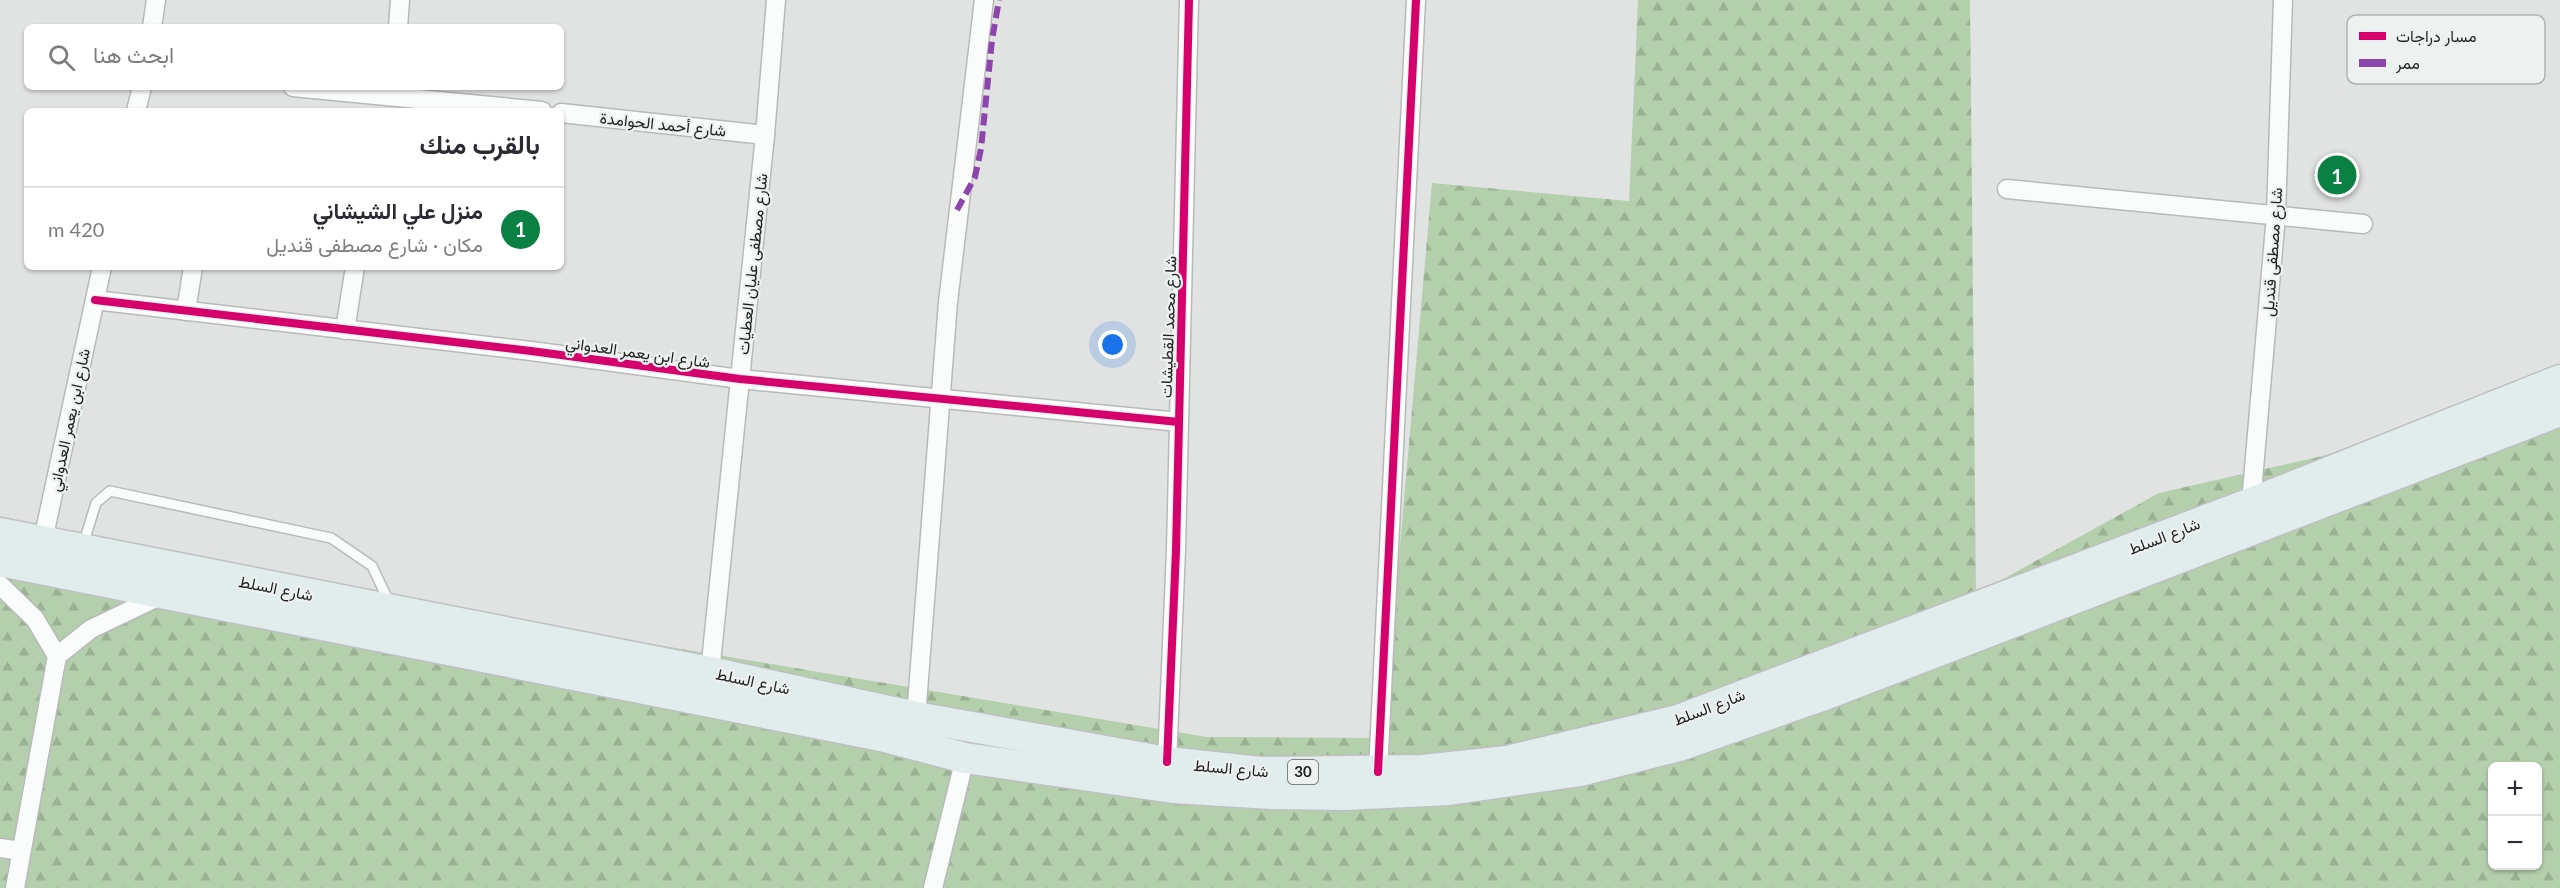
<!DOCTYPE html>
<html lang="ar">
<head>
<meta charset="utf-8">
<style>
  :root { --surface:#fff; --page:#f7f7f7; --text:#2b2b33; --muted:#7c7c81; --line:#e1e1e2; --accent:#0b8043 }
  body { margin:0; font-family:Lato,Vazirmatn,sans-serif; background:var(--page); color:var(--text); direction:rtl }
  .controls { position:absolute; right:18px; bottom:18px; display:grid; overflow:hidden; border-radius:9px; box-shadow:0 2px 4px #0004 }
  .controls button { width:54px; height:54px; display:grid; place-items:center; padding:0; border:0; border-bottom:2px solid var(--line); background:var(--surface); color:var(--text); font:30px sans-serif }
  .you { position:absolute; left:1113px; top:345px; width:21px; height:21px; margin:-15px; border:4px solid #fff; border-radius:50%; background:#1a73e8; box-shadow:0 0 0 9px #1a73e833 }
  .badge { display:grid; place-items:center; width:39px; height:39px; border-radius:50%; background:var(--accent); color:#fff; font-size:20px; font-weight:700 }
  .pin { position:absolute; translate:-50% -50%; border:3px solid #fff; box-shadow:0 2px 6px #0006 }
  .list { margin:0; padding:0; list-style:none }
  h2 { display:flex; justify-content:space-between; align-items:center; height:78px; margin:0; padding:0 24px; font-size:26px }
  h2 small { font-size:20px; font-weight:400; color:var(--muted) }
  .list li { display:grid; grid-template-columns:39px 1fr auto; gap:18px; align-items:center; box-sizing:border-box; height:84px; padding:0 24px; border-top:2px solid var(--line) }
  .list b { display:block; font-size:22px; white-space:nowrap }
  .list p { margin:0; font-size:20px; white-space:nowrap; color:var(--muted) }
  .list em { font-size:20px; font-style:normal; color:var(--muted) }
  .icon { flex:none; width:33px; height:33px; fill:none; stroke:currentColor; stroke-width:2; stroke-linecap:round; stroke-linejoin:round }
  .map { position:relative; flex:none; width:2560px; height:888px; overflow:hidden; direction:ltr }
  .search { position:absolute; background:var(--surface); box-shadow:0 2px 4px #0004; left:24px; top:24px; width:540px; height:66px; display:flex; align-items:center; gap:15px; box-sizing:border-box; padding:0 21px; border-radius:9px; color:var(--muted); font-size:22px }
  .panel { position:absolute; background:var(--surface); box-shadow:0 2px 4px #0004; left:24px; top:108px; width:540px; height:162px; border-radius:9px; direction:rtl }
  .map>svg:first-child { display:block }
  .forest { fill:url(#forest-firs); fill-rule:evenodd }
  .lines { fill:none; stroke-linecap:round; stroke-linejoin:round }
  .service-casing { stroke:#b8b9b9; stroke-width:12 }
  .minor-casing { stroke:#b8b9b9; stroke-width:21 }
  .primary-casing { stroke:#bfc0c0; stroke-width:33 }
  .service { stroke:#fafbfb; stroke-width:9 }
  .minor { stroke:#fafbfb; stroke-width:18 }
  .primary { stroke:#e1ecec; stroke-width:30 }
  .quiet { stroke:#8e44ad; stroke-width:6; stroke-dasharray:12 6; stroke-linecap:butt }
  .cycleway-casing { stroke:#edf1f0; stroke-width:11 }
  .cycleway { stroke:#d6006c; stroke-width:8 }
  .labels { text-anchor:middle; stroke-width:4.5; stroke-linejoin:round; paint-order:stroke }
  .shield { fill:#edf1f0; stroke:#5d5f5e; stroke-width:1.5 }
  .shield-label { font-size:15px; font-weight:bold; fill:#1f2120 }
  .street-label { font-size:16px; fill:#1f2120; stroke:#edf1f0 }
  .key { fill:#edf1f0; stroke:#afb3b2; stroke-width:1.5 }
  .key-label { font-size:16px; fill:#1f2120 }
</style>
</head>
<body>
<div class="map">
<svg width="2560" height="888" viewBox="0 0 2560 888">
  <defs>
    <pattern id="forest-firs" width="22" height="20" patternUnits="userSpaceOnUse" patternTransform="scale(1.5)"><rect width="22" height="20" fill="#b4cfac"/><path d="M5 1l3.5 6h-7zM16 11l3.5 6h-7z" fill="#9ab194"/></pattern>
  </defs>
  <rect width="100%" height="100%" fill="#e1e3e2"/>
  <!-- forest -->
  <path class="forest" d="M 1638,0 L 1970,0 L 1976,594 L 2159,493 L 2495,417 L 2560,417 L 2560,888 L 0,888 L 0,535 L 1207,737 L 1383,738 L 1432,183 L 1629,201 ZM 2492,766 L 2538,766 L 2538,866 L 2492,866 Z"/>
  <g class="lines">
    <defs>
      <path id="service" d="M 83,545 L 96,503 L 110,491 L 331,538 L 372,566 L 390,604"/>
      <g id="minor">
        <path d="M 152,27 L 156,0"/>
        <path d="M 398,27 L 400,0"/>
        <path d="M 293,87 L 542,111"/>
        <path d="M 136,111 L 142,87"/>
        <path d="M 561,113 L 765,135"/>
        <path d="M 2007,189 L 2363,224"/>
        <path d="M 95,300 L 531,351 L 740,379 L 1179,422"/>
        <path d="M 186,311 L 193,267"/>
        <path d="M 345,330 L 355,267"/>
        <path d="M 2251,503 L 2276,215 L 2283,0"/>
        <path d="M 43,540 L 102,267"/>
        <path d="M 0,585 L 35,619 L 57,656"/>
        <path d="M 710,672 L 765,135 L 776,0"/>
        <path d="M 916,717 L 948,302 L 984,0"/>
        <path d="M 1167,762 L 1176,550 L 1189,0"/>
        <path d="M 1378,772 L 1416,0"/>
        <path d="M 0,848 L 21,851"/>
        <path d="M 15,888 L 57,656 L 91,629 L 162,595"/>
        <path d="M 933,888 L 965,758"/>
      </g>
      <g id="primary">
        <path d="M 0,533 L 710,672 L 916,717 L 1167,762 L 1261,772 L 1423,770 L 1507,761 L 1678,720 L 2251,503 L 2560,380"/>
        <path d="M 0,561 L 881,736 L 965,758 L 1173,788 L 1272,794 L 1344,795 L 1449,790 L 1580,771 L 1679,746 L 1827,694 L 2560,411"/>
      </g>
    </defs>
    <!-- service casing -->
    <use href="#service" class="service-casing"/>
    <!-- minor casing -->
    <use href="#minor" class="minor-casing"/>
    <!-- primary casing -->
    <use href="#primary" class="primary-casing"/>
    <!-- service -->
    <use href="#service" class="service"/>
    <!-- minor -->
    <use href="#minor" class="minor"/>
    <!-- primary -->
    <use href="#primary" class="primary"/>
    <!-- quiet -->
    <path class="quiet" d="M 957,210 L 975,177 L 981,149 L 992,40 L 999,0"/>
    <defs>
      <g id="cycleway">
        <path d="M 95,300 L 531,351 L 740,379 L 1179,422"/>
        <path d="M 1167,762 L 1176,550 L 1189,0"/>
        <path d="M 1378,772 L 1416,0"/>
      </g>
    </defs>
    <!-- cycleway casing -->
    <use href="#cycleway" class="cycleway-casing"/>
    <!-- cycleway -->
    <use href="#cycleway" class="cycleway"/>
  </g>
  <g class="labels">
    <!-- shield labels -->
    <rect class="shield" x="1288" y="760" width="30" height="24" rx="4.5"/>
    <g class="shield-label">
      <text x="1303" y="777">30</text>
    </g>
    <!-- street labels -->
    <g class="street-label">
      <text transform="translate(663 124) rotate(6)" y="6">شارع أحمد الحوامدة</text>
      <text transform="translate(2272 252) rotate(-86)" y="6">شارع مصطفى قنديل</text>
      <text transform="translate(752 264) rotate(-84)" y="6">شارع مصطفى عليان العطيات</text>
      <text transform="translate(1168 327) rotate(-88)" y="6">شارع محمد القطيشات</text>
      <text transform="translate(638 352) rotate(8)" y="6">شارع ابن يعمر العدواني</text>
      <text transform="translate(69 420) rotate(-78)" y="6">شارع ابن يعمر العدواني</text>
      <text transform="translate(2164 536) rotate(-21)" y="6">شارع السلط</text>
      <text transform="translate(276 588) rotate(11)" y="6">شارع السلط</text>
      <text transform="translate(753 681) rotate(12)" y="6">شارع السلط</text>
      <text transform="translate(1709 707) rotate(-21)" y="6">شارع السلط</text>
      <text transform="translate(1231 768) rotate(5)" y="6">شارع السلط</text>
    </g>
  </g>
  <!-- legend -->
  <rect x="2347" y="15" width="198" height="69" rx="9" class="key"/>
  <rect x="2359" y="32" width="27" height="8" fill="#d6006c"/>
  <rect x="2359" y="59" width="27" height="8" fill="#8e44ad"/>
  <g class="key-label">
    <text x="2396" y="42">مسار دراجات</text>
    <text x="2396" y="69">ممر</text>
  </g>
</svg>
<div class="controls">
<button>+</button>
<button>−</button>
</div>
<div class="you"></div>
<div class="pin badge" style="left:2337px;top:175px">1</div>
<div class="search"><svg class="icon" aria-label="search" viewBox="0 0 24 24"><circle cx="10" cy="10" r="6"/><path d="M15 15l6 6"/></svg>ابحث هنا</div>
<section class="panel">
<h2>بالقرب منك<small></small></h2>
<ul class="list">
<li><span class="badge">1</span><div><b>منزل علي الشيشاني</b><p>مكان · شارع مصطفى قنديل</p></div><em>420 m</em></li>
</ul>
</section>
</div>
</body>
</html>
